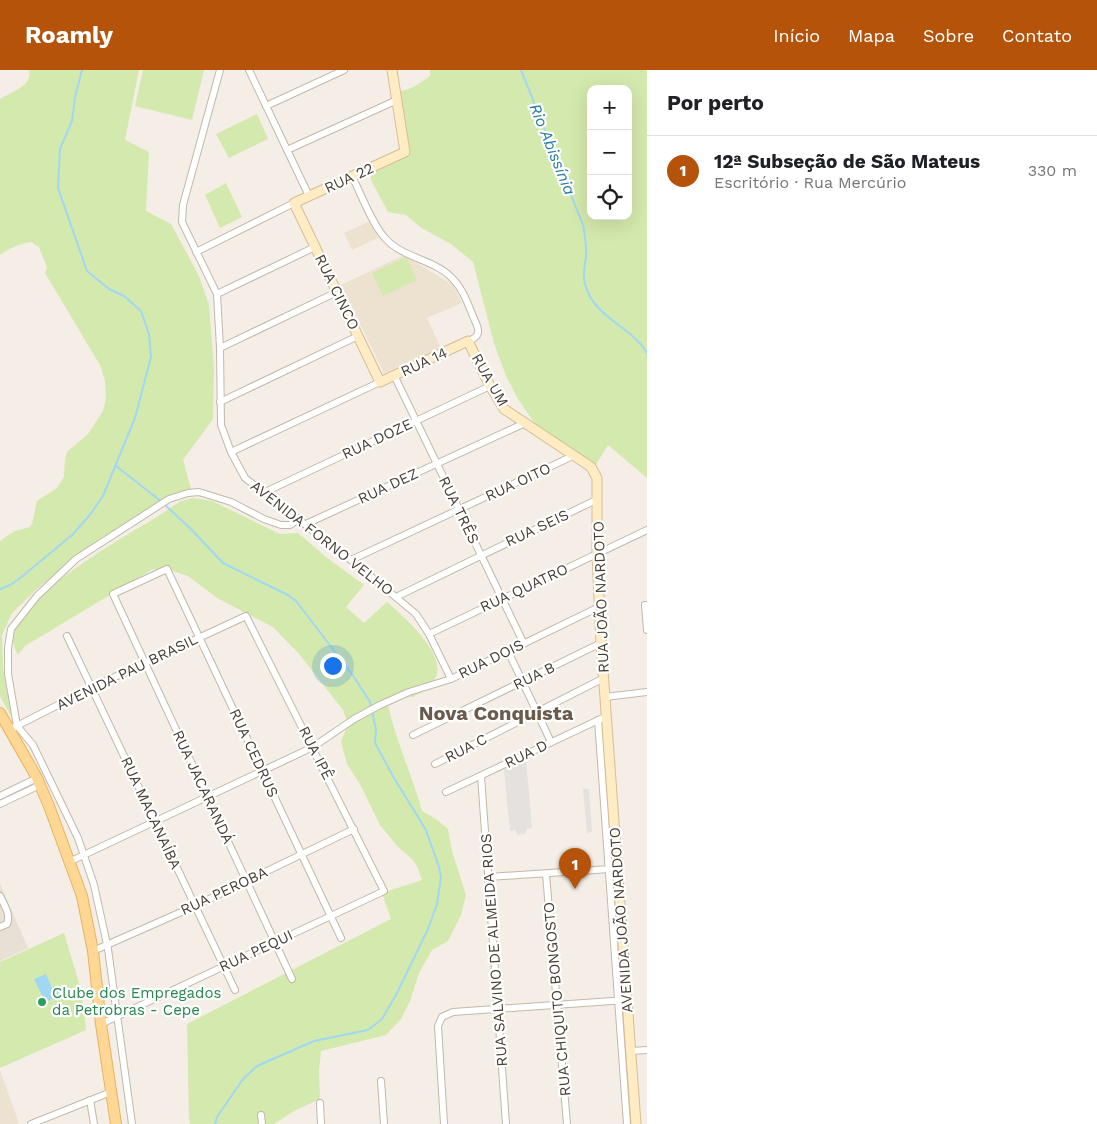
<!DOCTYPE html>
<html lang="pt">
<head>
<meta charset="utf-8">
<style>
  :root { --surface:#fff; --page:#f6f6f6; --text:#202124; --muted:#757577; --line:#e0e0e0; --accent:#b45309 }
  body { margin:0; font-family:"Work Sans",sans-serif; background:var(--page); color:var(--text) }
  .controls { position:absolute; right:15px; top:15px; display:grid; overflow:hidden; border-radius:10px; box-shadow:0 5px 20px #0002 }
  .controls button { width:45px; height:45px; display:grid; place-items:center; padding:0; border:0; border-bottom:1px solid var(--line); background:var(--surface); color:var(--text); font:25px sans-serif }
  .you { position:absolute; left:332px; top:595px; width:18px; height:18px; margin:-12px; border:4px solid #fff; border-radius:50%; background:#1a73e8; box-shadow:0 0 0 8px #1a73e833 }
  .badge { display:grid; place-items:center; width:32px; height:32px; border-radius:50%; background:var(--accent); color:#fff; font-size:16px; font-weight:700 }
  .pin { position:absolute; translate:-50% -41px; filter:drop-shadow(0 1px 2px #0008) }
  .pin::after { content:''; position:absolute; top:26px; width:18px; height:15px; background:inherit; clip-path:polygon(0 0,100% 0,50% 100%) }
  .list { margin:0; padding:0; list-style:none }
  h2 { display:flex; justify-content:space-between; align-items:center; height:65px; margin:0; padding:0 20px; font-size:21px }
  h2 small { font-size:16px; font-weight:400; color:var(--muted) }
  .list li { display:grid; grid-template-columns:32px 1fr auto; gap:15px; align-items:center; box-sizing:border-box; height:70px; padding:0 20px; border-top:1px solid var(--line) }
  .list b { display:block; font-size:19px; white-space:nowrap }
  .list p { margin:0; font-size:16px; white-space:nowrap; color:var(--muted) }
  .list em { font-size:16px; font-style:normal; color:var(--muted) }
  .icon { flex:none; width:28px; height:28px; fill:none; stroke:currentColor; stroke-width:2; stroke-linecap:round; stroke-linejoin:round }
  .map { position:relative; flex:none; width:647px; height:1054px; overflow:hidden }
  header { display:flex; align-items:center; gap:30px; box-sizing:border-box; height:70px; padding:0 25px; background:var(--accent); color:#fff }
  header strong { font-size:24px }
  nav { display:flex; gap:28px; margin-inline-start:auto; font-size:18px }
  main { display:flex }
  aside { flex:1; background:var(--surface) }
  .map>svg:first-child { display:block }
  .residential { fill:#e8e0d4 }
  .education { fill:#ede2d0 }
  .green { fill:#d4e9ad; fill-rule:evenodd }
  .parking { fill:#e4e1de }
  .water { fill:#a0d8f3 }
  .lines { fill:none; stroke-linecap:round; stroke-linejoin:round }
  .stream { stroke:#a0d8f3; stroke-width:2 }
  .street-casing { stroke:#c2b8ab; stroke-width:8 }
  .secondary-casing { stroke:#d5be94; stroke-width:11 }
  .primary-casing { stroke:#e8b360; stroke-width:12 }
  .street { stroke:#fff; stroke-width:6 }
  .secondary { stroke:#ffecc5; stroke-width:9 }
  .primary { stroke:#ffd794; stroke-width:10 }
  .leisure-dot { fill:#2e9e5b; stroke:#fff; stroke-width:2 }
  .labels { text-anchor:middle; stroke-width:4.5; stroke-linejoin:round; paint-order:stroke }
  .street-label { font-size:15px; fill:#473e35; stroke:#fff }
  .leisure-label { font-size:15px; fill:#27864d; stroke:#fff; text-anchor:start }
  .water-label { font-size:16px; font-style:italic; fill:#287ca6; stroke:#fff }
  .district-label { font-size:20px; font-weight:bold; fill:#6a5b4c; stroke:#fff }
</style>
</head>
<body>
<header>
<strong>Roamly</strong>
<nav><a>Início</a><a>Mapa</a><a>Sobre</a><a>Contato</a></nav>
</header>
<main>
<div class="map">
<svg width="647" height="1054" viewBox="0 0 647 1054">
  <rect width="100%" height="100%" fill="#f4eee6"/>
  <!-- residential -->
  <path class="residential" d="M 0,814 L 28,878 L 0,891 Z"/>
  <!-- education -->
  <g class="education">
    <path d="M 370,151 L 378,168 L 352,180 L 344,163 Z"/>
    <path d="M 404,185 L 453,215 L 462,233 L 427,248 L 441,278 L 384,303 L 341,215 Z"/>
    <path d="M 0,1000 L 19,1053 L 17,1054 L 0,1054 Z"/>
  </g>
  <!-- green -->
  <g class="green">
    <path d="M 29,0 L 139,0 L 125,70 L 149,82 L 146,141 L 171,154 L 199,206 L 209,235 L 214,298 L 213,349 L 183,390 L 191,419 L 181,422 L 58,502 L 38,518 L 12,543 L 2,565 L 3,598 L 12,648 L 0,626 L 0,471 L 15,461 L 30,457 L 32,454 L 37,431 L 57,418 L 64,407 L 65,389 L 67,382 L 88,364 L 103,341 L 106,329 L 105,311 L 100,295 L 45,203 L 47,197 L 39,177 L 31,172 C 19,174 10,178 0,185 L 0,29 C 11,22 33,16 29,0 Z"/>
    <path d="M 143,0 L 204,0 L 192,50 L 135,36 Z"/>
    <path d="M 430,0 L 647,0 L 647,408 L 608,375 L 595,396 L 538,358 L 518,329 L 506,306 L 494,273 L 473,192 L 451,174 L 420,157 L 406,145 L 388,142 L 371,110 L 371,104 L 408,84 L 398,21 C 410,21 420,13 430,6 ZM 591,19 L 628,19 L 628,146 L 591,146 Z"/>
    <path d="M 257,44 L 268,69 L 229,88 L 216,64 Z"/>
    <path d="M 226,113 L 242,147 L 220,158 L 205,125 Z"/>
    <path d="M 406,187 L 417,210 L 383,226 L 372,203 Z"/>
    <path d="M 193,428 L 212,431 L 280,464 L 298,463 L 326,487 L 364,515 L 346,537 L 364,553 L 387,532 C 403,546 446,583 436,607 C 432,616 421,622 413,627 L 405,626 L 388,635 C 396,671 412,705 422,741 L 436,749 L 448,759 L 452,781 L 466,825 L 461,845 L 448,871 L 432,880 L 419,903 L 410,931 L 401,949 L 386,965 L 321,981 L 319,1001 L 320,1029 L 294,1041 L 274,1054 L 190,1054 L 189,1048 L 187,954 L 391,849 L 382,823 L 422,810 L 417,796 L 412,789 L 398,777 L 380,755 L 361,716 L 347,694 L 341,672 L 348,654 L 343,640 L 300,585 L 273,557 L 217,528 L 188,506 L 173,501 L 153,499 L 25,576 L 18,585 C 15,579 12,573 13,567 C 16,528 120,469 152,450 C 162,444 171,437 181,431 Z"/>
    <path d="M 612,804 L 613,805 L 622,927 L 621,927 Z"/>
    <path d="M 64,863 L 82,923 L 86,960 L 0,998 L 0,892 Z"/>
    <path d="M 621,936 L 622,937 L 631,1054 L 630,1054 Z"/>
  </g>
  <!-- parking -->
  <g class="parking">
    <path d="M 526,689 L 532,758 L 526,759 L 526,763 L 517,765 L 516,760 L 510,761 L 504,700 Z"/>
    <path d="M 583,719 L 589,719 L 592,762 L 587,763 Z"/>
  </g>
  <!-- water -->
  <path class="water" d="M 46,904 L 52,918 L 58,916 L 62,925 L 45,932 L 34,909 Z"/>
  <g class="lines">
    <!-- stream -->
    <g class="stream">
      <path d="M 521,0 L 583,155 C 585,166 587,176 586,187 C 585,196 582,205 585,214 C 593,247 631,256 647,283"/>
      <path d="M 116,396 L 162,432"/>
      <path d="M 165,435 L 190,458 L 223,493 L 288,525 L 296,531 L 352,604 L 370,632 L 371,637"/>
      <path d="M 0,519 L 10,515 L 19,509 L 72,465 L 89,446 L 103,426 L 135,348 L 151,287 L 149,264 L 141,241 L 124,226 L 109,219 L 87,201 L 58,118 L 60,79 L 72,51 L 75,27 L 82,0"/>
      <path d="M 215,1054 L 217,1047 L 243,1009 L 257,996 L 314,971 L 368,960 L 382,949 L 396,925 L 428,859 L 437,834 L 441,807 L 439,797 L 426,760 L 394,708 L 375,673 L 376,659 L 372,642"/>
    </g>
    <defs>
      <g id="street">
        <path d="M 220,0 L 183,135 L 182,152 L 217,224 L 220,278 L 221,355 L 231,382 L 245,408 L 351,490 L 416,544 L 429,564 L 451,609"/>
        <path d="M 249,0 L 309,126"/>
        <path d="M 266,36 L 344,0"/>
        <path d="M 287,80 L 397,30"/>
        <path d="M 352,106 C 361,124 372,154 385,168 C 402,188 433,189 451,207 C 463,218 469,237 475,251 C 480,261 480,267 468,271"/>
        <path d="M 196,182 L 294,133"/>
        <path d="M 217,224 L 315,177"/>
        <path d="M 220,278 L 337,222"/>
        <path d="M 394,305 L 524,574"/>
        <path d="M 220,332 L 358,266"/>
        <path d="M 231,382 L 380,312"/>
        <path d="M 263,423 L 490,316"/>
        <path d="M 306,454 L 525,353"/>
        <path d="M 351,490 L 575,385"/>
        <path d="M 396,527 L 598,429"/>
        <path d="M 645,535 L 647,560"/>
        <path d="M 429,564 L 647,460"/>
        <path d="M 67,566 L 235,920"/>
        <path d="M 508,581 L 551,672"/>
        <path d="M 605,627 L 647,622"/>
        <path d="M 598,650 L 627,1054"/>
        <path d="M 9,660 L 91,618 L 246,546 L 384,821 L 101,954"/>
        <path d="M 413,665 L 601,573"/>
        <path d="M 435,694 L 604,608"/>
        <path d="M 481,706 L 506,1054"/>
        <path d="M 446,722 L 607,646"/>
        <path d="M 0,726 L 37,708"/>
        <path d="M 0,734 L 40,715"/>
        <path d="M 71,791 L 313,677 L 354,649 L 380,635 L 409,622 L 451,609 L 599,537"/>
        <path d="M 546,804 L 567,1054"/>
        <path d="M 489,807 L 610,799"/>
        <path d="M 0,826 C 4,835 11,844 7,854 L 0,857"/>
        <path d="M 93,881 L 195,836 L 354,759"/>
        <path d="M 292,909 L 113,524 L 167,499 L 341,868"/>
        <path d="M 631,981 L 647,980"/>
        <path d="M 381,1011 L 384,1054"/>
        <path d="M 90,1030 L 94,1054"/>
        <path d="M 320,1033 L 321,1054"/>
        <path d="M 261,1045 L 262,1054"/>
        <path d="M 31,1054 L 111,1022"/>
        <path d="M 132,1054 L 108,879 L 94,815 L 78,768 L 33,675 L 17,656 L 8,604 L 8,578 L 11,559 L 37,526 L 76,489 L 169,429 L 188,423 L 199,422 L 231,432 L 264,449 L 281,455 L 290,455 L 299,449"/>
        <path d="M 444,1054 L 438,956 L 442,947 L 453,942 L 627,930"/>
      </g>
      <path id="secondary" d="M 392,0 L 405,82 L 294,133 L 380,312 L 468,271 L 490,316 L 504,339 L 591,397 L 597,408 L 597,484 L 601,573 L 636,1054"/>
      <path id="primary" d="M 0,643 L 37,708 L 49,736 L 82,826 L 93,881 L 101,954 L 116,1054"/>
    </defs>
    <!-- street casing -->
    <use href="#street" class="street-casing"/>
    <!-- secondary casing -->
    <use href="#secondary" class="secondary-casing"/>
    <!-- primary casing -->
    <use href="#primary" class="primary-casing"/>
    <!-- street -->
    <use href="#street" class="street"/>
    <!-- secondary -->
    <use href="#secondary" class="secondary"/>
    <!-- primary -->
    <use href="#primary" class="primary"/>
  </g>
  <!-- markers -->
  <circle class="leisure-dot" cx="42" cy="932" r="5"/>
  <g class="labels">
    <!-- street labels -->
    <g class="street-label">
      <text transform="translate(349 108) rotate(-25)" y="5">RUA 22</text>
      <text transform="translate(337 222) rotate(64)" y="5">RUA CINCO</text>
      <text transform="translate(424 292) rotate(-25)" y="5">RUA 14</text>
      <text transform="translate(490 310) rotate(60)" y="5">RUA UM</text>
      <text transform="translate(377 369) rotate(-25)" y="5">RUA DOZE</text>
      <text transform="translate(518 412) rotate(-25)" y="5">RUA OITO</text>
      <text transform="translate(388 416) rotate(-25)" y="5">RUA DEZ</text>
      <text transform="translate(459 440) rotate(64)" y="5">RUA TRÊS</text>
      <text transform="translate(537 458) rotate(-25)" y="5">RUA SEIS</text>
      <text transform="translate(322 468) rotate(38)" y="5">AVENIDA FORNO VELHO</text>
      <text transform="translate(524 518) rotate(-25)" y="5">RUA QUATRO</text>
      <text transform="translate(601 527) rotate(-92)" y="5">RUA JOÃO NARDOTO</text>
      <text transform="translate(491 589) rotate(-26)" y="5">RUA DOIS</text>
      <text transform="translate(127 602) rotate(-26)" y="5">AVENIDA PAU BRASIL</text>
      <text transform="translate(534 606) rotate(-26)" y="5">RUA B</text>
      <text transform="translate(466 678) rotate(-27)" y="5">RUA C</text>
      <text transform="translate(254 683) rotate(65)" y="5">RUA CEDRUS</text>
      <text transform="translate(316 683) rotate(63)" y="5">RUA IPÊ</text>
      <text transform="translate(526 684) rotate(-26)" y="5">RUA D</text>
      <text transform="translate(203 717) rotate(65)" y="5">RUA JACARANDÁ</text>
      <text transform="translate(151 743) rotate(65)" y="5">RUA MACANAÍBA</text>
      <text transform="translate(224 821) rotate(-25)" y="5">RUA PEROBA</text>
      <text transform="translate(621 850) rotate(-94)" y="5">AVENIDA JOÃO NARDOTO</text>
      <text transform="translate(494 880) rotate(-94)" y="5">RUA SALVINO DE ALMEIDA RIOS</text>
      <text transform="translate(256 881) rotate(-25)" y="5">RUA PEQUI</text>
      <text transform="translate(557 929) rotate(-95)" y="5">RUA CHIQUITO BONGOSTO</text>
    </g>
    <!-- leisure labels -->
    <g class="leisure-label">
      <text x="52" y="928">Clube dos Empregados<tspan x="52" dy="17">da Petrobras - Cepe</tspan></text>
    </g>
    <!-- water labels -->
    <g class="water-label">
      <text transform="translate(553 79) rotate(68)" y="6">Rio Abissínia</text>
    </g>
    <!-- district labels -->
    <g class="district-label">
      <text x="496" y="650">Nova Conquista</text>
    </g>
  </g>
</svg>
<div class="controls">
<button>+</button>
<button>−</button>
<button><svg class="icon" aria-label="locate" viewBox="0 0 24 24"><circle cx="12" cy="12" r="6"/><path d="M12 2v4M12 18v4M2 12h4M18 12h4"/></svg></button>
</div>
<div class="you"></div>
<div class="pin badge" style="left:575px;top:819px">1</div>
</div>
<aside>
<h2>Por perto<small></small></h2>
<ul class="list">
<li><span class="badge">1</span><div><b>12ª Subseção de São Mateus</b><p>Escritório · Rua Mercúrio</p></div><em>330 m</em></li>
</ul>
</aside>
</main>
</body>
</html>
